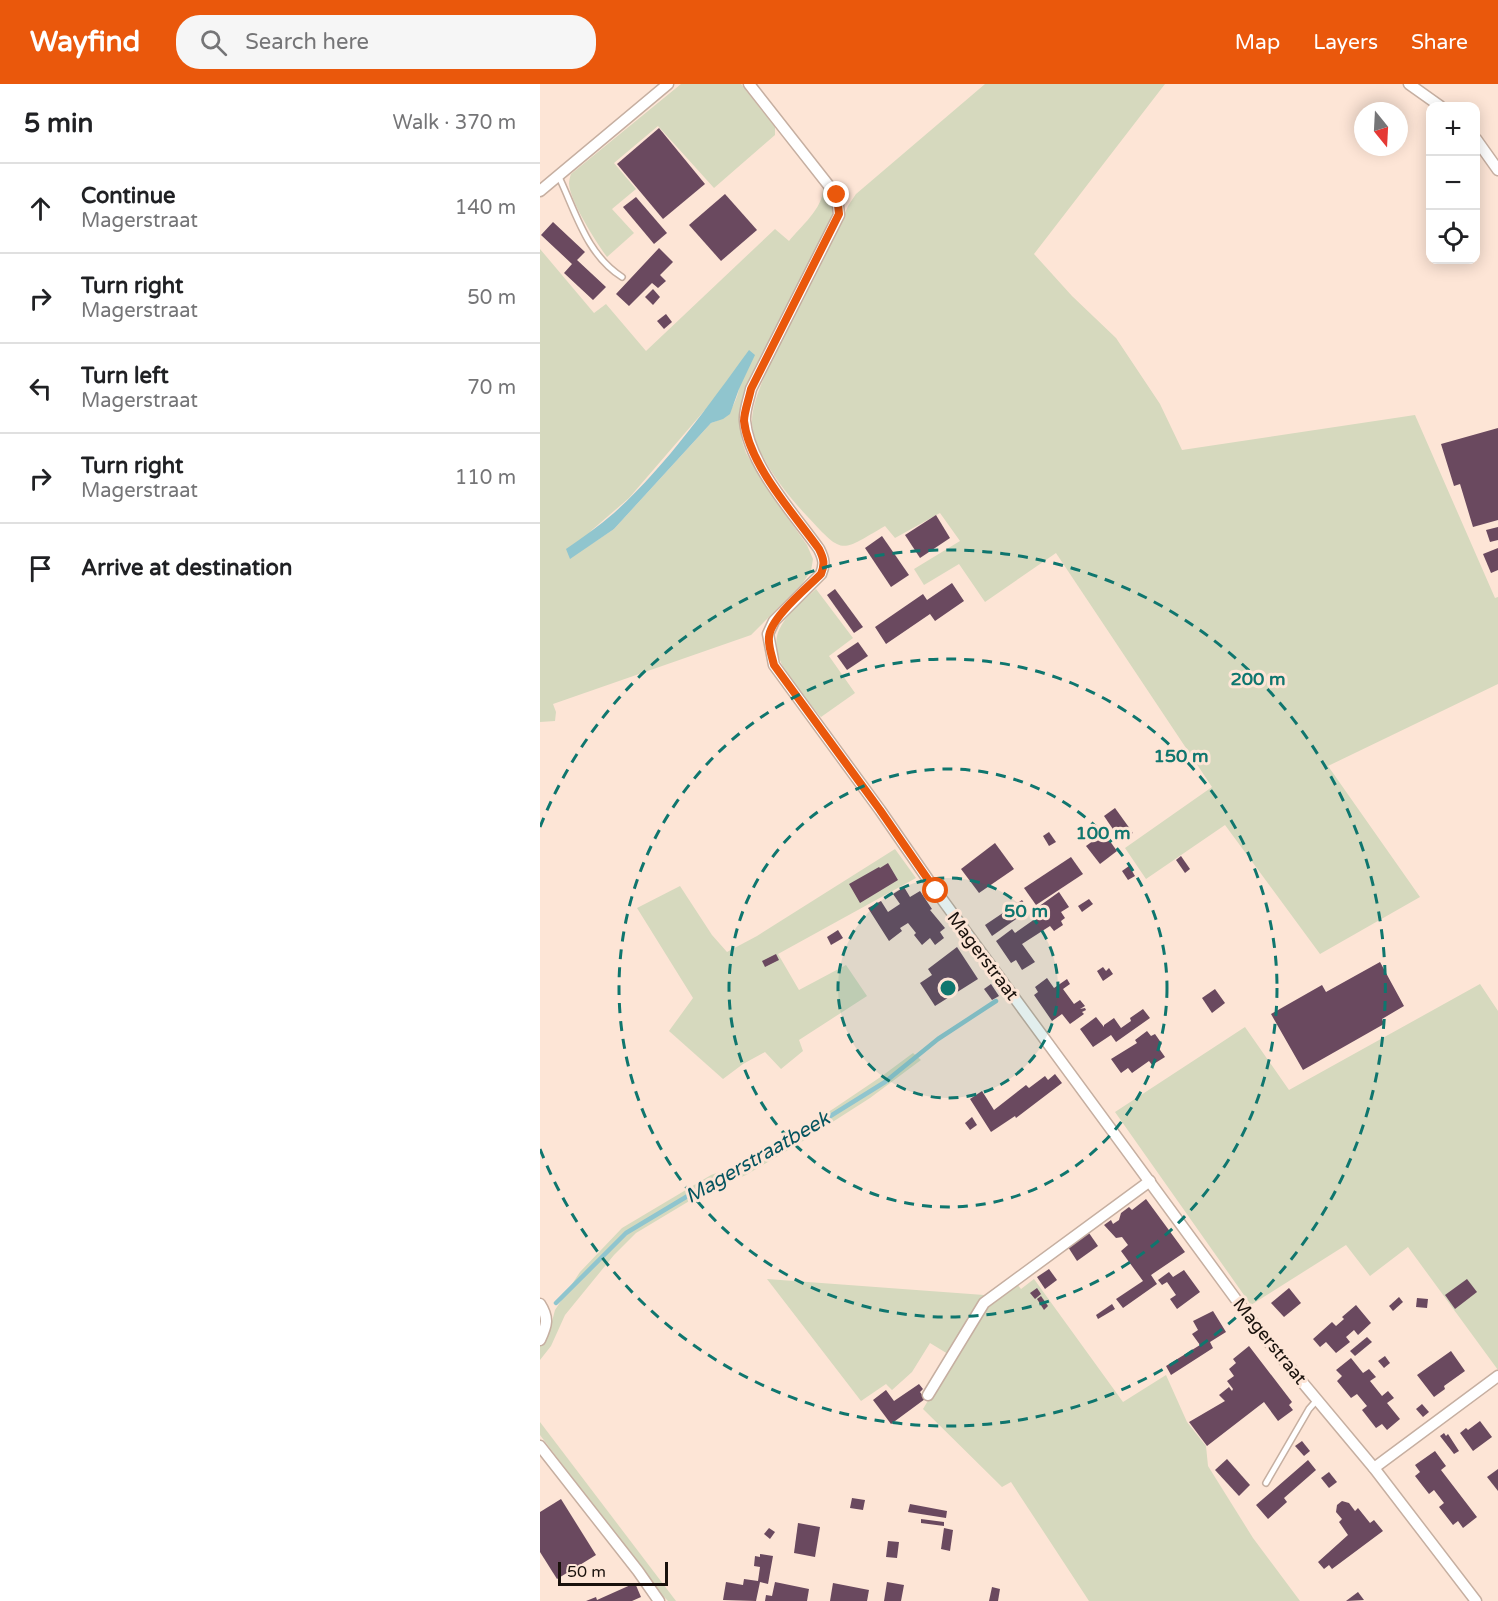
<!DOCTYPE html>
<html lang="en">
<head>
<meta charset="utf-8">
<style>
  :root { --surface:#fff; --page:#f6f6f6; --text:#202124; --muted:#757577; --line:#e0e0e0; --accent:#ea580c }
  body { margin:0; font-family:"Varela Round",sans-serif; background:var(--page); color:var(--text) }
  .controls { position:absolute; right:18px; top:18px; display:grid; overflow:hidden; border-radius:12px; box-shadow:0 3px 15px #0003 }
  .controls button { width:54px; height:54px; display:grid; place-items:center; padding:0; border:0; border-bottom:2px solid var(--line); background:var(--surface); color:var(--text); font:30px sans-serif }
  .compass { position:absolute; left:814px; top:18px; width:54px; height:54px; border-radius:50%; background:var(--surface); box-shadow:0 3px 15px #0003; rotate:162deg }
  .scale { position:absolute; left:18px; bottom:15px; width:110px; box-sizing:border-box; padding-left:6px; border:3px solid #19110c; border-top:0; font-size:16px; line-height:21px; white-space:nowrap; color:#19110c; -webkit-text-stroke:4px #fde5d6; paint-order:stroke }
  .stop { position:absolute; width:18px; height:18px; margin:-14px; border:4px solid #ea580c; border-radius:50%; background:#fff }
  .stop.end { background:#ea580c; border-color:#fff; box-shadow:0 2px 6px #0008 }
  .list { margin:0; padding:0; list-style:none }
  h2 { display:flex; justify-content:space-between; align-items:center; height:78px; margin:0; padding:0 24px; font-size:26px }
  h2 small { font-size:20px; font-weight:400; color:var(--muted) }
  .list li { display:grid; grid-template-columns:39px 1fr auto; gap:18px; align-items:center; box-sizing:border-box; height:90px; padding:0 24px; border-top:2px solid var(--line) }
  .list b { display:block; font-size:22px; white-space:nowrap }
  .list p { margin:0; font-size:20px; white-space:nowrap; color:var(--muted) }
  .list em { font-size:20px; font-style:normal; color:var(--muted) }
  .icon { flex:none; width:33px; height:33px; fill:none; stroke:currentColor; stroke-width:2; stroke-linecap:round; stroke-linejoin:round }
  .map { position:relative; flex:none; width:958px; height:1517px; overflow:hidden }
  header { display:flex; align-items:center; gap:36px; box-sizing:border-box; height:84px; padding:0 30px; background:var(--accent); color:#fff }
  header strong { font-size:28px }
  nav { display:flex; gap:33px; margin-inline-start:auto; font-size:21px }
  .search { width:420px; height:54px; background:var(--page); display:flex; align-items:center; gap:15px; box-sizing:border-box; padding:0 21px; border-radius:24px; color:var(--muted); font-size:22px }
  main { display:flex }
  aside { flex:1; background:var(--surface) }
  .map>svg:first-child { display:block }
  .green { fill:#d6d9be; fill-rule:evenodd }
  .water { fill:#90c5ce }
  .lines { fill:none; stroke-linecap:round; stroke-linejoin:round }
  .stream { stroke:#90c5ce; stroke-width:4.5 }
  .building { fill:#6a495f }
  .lane-casing { stroke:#c6afa1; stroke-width:8 }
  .street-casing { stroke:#c6afa1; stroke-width:13 }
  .lane { stroke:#fff; stroke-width:5 }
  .street { stroke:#fff; stroke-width:10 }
  .route { stroke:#ea580c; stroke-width:8 }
  .ring { fill:none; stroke:#0f766e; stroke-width:3; stroke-dasharray:10 8 }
  .labels { text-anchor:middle; stroke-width:6; stroke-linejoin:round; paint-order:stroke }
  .street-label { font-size:18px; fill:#19110c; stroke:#fde5d6 }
  .water-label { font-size:20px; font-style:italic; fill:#05545f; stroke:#fde5d6 }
  .centre { fill:#0f766e; stroke:#fde5d6; stroke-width:3 }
  .ring-label { font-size:18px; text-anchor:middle; font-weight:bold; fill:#0f766e; stroke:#fde5d6; stroke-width:6; stroke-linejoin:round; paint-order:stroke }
</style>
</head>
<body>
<header>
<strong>Wayfind</strong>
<div class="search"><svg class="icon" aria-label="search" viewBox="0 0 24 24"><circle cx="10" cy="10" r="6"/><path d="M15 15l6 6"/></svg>Search here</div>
<nav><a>Map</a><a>Layers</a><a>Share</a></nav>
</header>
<main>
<aside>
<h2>5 min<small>Walk · 370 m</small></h2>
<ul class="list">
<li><svg class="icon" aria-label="ahead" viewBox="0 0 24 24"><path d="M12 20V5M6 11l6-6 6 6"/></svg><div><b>Continue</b><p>Magerstraat</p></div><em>140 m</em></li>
<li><svg class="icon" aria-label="right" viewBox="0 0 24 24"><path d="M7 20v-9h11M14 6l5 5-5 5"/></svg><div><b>Turn right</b><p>Magerstraat</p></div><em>50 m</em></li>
<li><svg class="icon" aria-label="left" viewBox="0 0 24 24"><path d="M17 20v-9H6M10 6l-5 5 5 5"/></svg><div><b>Turn left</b><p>Magerstraat</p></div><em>70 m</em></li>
<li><svg class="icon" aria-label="right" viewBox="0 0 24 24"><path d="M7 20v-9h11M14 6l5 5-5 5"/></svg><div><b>Turn right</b><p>Magerstraat</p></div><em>110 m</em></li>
<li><svg class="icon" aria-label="arrive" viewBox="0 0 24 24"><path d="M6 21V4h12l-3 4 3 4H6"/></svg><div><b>Arrive at destination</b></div></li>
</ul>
</aside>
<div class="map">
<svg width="958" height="1517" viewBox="0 0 958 1517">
  <rect width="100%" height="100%" fill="#fde5d6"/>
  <!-- green -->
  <g class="green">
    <path d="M 141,0 L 201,0 L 235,43 L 235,51 L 174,104 L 118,42 L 74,79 L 96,105 L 72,125 L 94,149 L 67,173 C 56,158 30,117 29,100 C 29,96 30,93 31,90 Z"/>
    <path d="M 445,0 L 625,0 L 494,170 L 532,212 L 576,254 L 620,320 L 642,366 L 875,331 L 955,514 L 958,513 L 958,600 L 788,682 L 880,813 L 780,870 L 685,741 L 606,795 L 585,764 L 672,703 L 516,469 L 445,518 L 419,480 L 384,501 L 374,485 L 420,457 L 400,429 L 355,454 L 345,442 C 300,468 304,472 267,432 C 246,410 214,370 212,339 C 211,311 239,263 252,237 C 271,199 291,162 308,122 L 316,110 Z"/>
    <path d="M 283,102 L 290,112 L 293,133 L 210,298 L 199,328 L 202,357 L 206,369 L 230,409 L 267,461 L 273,475 L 271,487 L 262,500 L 211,551 L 13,620 L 16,628 L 15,637 L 0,638 L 0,165 L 54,229 L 66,220 L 106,267 L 235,145 L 249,157 C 261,142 285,123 283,102 ZM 199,305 C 195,322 188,334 171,339 L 74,445 L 30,474 L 52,446 L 89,414 L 164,327 Z"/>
    <path d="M 276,505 L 313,554 L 289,572 L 315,609 L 281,633 C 264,612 226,575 239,546 C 246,530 263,517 276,505 Z"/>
    <path d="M 355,765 L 376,794 L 238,870 L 259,906 L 306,881 L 327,912 L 259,956 L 263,967 L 241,985 L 225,968 L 203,980 L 183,995 L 129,947 L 153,914 L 97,824 L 140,802 L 172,851 L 187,868 L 217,852 Z"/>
    <path d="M 940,900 L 958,927 L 958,1286 L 868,1163 L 830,1192 L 806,1161 L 711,1221 L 575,1028 L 705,943 L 749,1006 Z"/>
    <path d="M 373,969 L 381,976 L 330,1014 L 255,1062 L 206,1091 L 161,1110 L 96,1149 L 74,1171 L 25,1231 L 11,1262 L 0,1276 L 0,1262 L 10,1245 L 15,1226 L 40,1188 L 82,1144 L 171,1091 L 205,1079 L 293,1025 L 342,992 Z"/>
    <path d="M 227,1195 L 444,1211 L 408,1270 L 390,1259 L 372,1288 L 352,1306 L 346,1300 L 321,1317 Z"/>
    <path d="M 494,1195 L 583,1318 L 626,1291 L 647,1338 L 666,1362 L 668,1382 L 713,1454 L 760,1517 L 549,1517 L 471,1398 L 462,1403 L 383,1325 L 442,1227 L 477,1200 L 481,1205 Z"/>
    <path d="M 0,1338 L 136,1517 L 128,1517 L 120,1509 L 0,1351 Z"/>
  </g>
  <!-- water -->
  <path class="water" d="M 209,266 L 215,271 L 199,305 L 190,330 L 183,335 L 171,339 L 74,445 L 30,475 L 26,465 C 43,453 59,442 74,429 C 126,382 168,322 209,266 Z"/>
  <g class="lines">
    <!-- stream -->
    <path class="stream" d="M 16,1219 L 86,1149 L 171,1098 L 210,1082 L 345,998 L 398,955 L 456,917"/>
  </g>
  <!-- building -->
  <g class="building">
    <path d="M 119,44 L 165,100 L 123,135 L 77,80 Z"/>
    <path d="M 185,110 L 217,146 L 181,177 L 149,141 Z"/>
    <path d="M 96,113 L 127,149 L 114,160 L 83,123 Z"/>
    <path d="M 13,138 L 45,168 L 37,176 L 66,203 L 53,216 L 24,189 L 32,180 L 1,151 Z"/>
    <path d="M 119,164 L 133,178 L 120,191 L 126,197 L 118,204 L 112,199 L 89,222 L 76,210 Z"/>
    <path d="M 113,205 L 120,213 L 113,221 L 105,213 Z"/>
    <path d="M 126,230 L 132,238 L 124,245 L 117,237 Z"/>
    <path d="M 958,344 L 958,436 L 933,443 L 920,400 L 914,402 L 901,360 Z"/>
    <path d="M 396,431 L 410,454 L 380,474 L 365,451 Z"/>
    <path d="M 958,443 L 958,456 L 950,458 L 946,446 Z"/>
    <path d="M 342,452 L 369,491 L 351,503 L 325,464 Z"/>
    <path d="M 958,464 L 958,486 L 951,489 L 943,470 Z"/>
    <path d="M 412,499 L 424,517 L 395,537 L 390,530 L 346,560 L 335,543 L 383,510 L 387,516 Z"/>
    <path d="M 295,505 L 323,543 L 314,549 L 287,511 Z"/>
    <path d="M 318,558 L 328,572 L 307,586 L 297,572 Z"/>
    <path d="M 575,724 L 593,749 L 581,757 L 564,732 Z"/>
    <path d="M 509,748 L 516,758 L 509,762 L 503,752 Z"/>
    <path d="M 564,749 L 577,767 L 560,780 L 546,762 Z"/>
    <path d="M 455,759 L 474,785 L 439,809 L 421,785 Z"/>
    <path d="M 641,772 L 650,785 L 645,789 L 636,776 Z"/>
    <path d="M 531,773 L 543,790 L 496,821 L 484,804 Z"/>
    <path d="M 348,779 L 358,796 L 320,819 L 309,800 L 339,783 L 340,784 Z"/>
    <path d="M 589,782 L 595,792 L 588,796 L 582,787 Z"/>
    <path d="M 364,803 L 370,813 L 380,807 L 392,825 L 390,826 L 405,844 L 400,848 L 404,854 L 395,861 L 390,854 L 382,861 L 374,851 L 376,849 L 368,839 L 360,844 L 362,847 L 349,857 L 328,824 L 341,817 L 348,828 L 360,820 L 353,810 Z"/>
    <path d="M 519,808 L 529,823 L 521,828 L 525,834 L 521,837 L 523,841 L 514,847 L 510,842 L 482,860 L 495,878 L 482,886 L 476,876 L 471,879 L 456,857 L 472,845 L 475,849 L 502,830 L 498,823 Z"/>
    <path d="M 549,815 L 553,820 L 542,828 L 538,822 Z"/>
    <path d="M 482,816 L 489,826 L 452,852 L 445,841 Z"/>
    <path d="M 298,846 L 303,854 L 291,861 L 287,853 Z"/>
    <path d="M 417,863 L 438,895 L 395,922 L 380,899 L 392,891 L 388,885 Z"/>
    <path d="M 236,870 L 239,876 L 225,883 L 222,877 Z"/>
    <path d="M 840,878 L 864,922 L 842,935 L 844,940 L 763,986 L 731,930 L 782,901 L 786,908 Z"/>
    <path d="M 563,883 L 566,887 L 569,884 L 573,890 L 563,897 L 557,887 Z"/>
    <path d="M 507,894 L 514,904 L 527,895 L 530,900 L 523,905 L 534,920 L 540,916 L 545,922 L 540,925 L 545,924 L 546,926 L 542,928 L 544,930 L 530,940 L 522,930 L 512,937 L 494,911 L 498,908 L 495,903 Z"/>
    <path d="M 451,900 L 459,912 L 452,916 L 444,905 Z"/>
    <path d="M 675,905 L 685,919 L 672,929 L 662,914 Z"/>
    <path d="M 603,925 L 610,934 L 576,958 L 571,951 L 553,963 L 540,945 L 556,933 L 564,943 L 564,941 L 574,934 L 581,944 L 591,937 L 590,934 Z"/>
    <path d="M 607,947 L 611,952 L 615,950 L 622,960 L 618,963 L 625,973 L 612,981 L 609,977 L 592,989 L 588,984 L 581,989 L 571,975 L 597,959 L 595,956 Z"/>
    <path d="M 515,990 L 522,999 L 476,1034 L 475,1032 L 451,1048 L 430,1015 L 442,1007 L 454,1026 L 486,1001 L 489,1004 L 505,992 L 508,996 Z"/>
    <path d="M 432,1033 L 437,1041 L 430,1046 L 425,1039 Z"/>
    <path d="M 606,1115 L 645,1168 L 611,1191 L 617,1200 L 583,1224 L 576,1215 L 603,1197 L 581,1167 L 588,1161 L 582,1153 L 576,1154 L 564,1141 L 571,1136 L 573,1140 L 579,1136 L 581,1129 L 589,1123 L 592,1126 Z"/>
    <path d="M 549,1149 L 558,1162 L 537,1177 L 528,1163 Z"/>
    <path d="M 509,1185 L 517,1196 L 505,1205 L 497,1193 Z"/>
    <path d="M 644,1186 L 660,1208 L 637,1225 L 630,1215 L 636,1211 L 627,1198 L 622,1201 L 618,1196 L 629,1188 L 633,1193 Z"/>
    <path d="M 927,1195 L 937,1208 L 915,1225 L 905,1211 Z"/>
    <path d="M 497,1204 L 501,1210 L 495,1215 L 490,1209 Z"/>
    <path d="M 749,1204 L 761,1219 L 744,1233 L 731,1219 Z"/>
    <path d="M 501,1212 L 508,1222 L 504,1226 L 497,1215 Z"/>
    <path d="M 859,1213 L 863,1218 L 853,1227 L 849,1222 Z"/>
    <path d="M 877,1214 L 888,1215 L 887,1224 L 876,1223 Z"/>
    <path d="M 572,1220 L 575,1225 L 558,1235 L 556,1231 Z"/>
    <path d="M 816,1221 L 831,1239 L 818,1251 L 814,1246 L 806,1253 L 810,1258 L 796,1269 L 786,1258 L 780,1263 L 773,1255 L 792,1238 L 796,1242 L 804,1235 L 802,1233 Z"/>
    <path d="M 673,1227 L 686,1248 L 670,1258 L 673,1264 L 631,1291 L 626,1282 L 660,1261 L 652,1250 L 658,1246 L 653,1237 Z"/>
    <path d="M 827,1253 L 832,1258 L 815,1272 L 810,1267 Z"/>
    <path d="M 709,1262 L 752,1318 L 749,1321 L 753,1326 L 738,1337 L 724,1318 L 667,1362 L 649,1338 L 685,1317 L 679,1311 L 689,1303 L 692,1307 L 693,1305 L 687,1297 L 694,1292 L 689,1285 L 696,1279 L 693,1275 Z"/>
    <path d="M 911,1267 L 925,1287 L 904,1302 L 905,1305 L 894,1313 L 877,1291 Z"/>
    <path d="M 845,1272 L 850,1279 L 844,1284 L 838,1277 Z"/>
    <path d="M 811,1274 L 823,1289 L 829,1285 L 836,1293 L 830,1297 L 842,1312 L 848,1307 L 854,1314 L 847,1319 L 860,1335 L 847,1346 L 842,1340 L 836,1344 L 822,1326 L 827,1322 L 817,1310 L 811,1314 L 797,1297 L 802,1292 L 796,1286 Z"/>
    <path d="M 379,1300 L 383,1305 L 380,1308 L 385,1315 L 351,1340 L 333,1316 L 346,1306 L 354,1317 Z"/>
    <path d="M 882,1320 L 889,1328 L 883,1333 L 876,1325 Z"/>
    <path d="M 940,1337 L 952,1353 L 933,1367 L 920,1349 L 926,1344 L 928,1346 Z"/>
    <path d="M 904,1349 L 906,1352 L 908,1350 L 919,1367 L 914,1370 L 900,1352 Z"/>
    <path d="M 762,1357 L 770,1367 L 764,1372 L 755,1362 Z"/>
    <path d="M 895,1367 L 906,1382 L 901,1386 L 937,1433 L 923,1444 L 918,1437 L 913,1441 L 899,1423 L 904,1419 L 894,1406 L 889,1410 L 875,1392 L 880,1388 L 875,1381 Z"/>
    <path d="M 687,1375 L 710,1401 L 699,1412 L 675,1386 Z"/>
    <path d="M 768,1376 L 776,1386 L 744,1414 L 747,1418 L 728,1435 L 716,1421 Z"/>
    <path d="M 958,1385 L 958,1407 L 947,1393 Z"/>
    <path d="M 789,1388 L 797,1398 L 789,1404 L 781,1394 Z"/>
    <path d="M 312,1414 L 325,1416 L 323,1426 L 310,1424 Z"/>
    <path d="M 21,1415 L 56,1471 L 17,1495 L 0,1468 L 0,1428 Z"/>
    <path d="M 802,1417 L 809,1419 L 815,1427 L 818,1424 L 830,1439 L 834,1436 L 843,1447 L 792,1485 L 789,1481 L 784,1485 L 778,1478 L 808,1451 L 799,1438 L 802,1435 L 796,1428 L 797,1421 Z"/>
    <path d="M 370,1420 L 407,1427 L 406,1434 L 368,1428 Z"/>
    <path d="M 381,1435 L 404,1438 L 404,1442 L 381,1439 Z"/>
    <path d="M 258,1439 L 280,1443 L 275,1473 L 254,1469 Z"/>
    <path d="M 229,1444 L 235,1448 L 230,1455 L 224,1450 Z"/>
    <path d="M 404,1444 L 413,1446 L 410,1467 L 401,1465 Z"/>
    <path d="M 348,1457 L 359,1458 L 357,1474 L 346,1473 Z"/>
    <path d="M 220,1470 L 233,1472 L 228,1500 L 220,1498 L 216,1517 L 183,1516 L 186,1498 L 203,1501 L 204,1495 L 218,1497 L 220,1483 L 214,1482 L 215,1472 L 220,1473 Z"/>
    <path d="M 235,1498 L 269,1505 L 267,1517 L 225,1517 L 226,1511 L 232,1512 Z"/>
    <path d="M 347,1498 L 364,1501 L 361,1517 L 344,1517 Z"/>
    <path d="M 95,1499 L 101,1513 L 92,1517 L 46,1517 L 56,1513 L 57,1516 Z"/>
    <path d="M 293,1499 L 329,1506 L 327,1517 L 290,1517 Z"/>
    <path d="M 452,1503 L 460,1505 L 458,1517 L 449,1517 Z"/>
    <path d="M 818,1508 L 824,1516 L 806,1517 Z"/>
  </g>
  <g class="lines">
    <defs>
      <g id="lane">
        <path d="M 18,91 C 36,128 46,170 82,193"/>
        <path d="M 726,1399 L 769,1325 L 777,1316"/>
      </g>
      <g id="street">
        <path d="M 209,0 L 297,112 L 299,131 L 211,305 C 209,315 204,327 205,337 C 209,381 254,430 279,465 C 284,475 285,480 281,490 L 234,537 L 228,550 L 234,581 L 340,726 L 396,807 L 717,1244 L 834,1384 L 936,1517"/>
        <path d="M 869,0 L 900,22"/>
        <path d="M 936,55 L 958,86"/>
        <path d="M 0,107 L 128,0"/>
        <path d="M 0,1220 C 9,1234 7,1241 0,1256"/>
        <path d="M 388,1311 L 444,1219 L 610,1097"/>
        <path d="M 0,1362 L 98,1487 L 119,1517"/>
        <path d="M 834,1384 L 958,1292"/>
      </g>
    </defs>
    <!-- lane casing -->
    <use href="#lane" class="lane-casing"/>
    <!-- street casing -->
    <use href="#street" class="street-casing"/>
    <!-- lane -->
    <use href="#lane" class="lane"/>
    <!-- street -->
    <use href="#street" class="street"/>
  </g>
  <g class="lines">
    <!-- route -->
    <path class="route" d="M 297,111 L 299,130 L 211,305 C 209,315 204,328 204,337 C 209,381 254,430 279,465 C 284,475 285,480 281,490 C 267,504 230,534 229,553 C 228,562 232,572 234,581 L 340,726 L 396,807"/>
  </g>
  <!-- distance rings -->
  <circle cx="408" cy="904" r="110" fill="#0f766e" fill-opacity=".12"/>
  <g class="ring">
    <circle cx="408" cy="904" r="110"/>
    <circle cx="408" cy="904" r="219"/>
    <circle cx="408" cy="904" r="329"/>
    <path d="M0 743A438 438 0 1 1 0 1065"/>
  </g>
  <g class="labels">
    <!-- street labels -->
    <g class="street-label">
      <text transform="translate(443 872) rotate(53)" y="6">Magerstraat</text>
      <text transform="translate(730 1257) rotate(51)" y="6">Magerstraat</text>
    </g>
    <!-- water labels -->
    <g class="water-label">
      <text transform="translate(217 1073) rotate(-30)" y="7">Magerstraatbeek</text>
    </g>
  </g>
  <circle cx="408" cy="904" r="9" class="centre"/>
  <g class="ring-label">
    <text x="718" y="601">200 m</text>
    <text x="641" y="678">150 m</text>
    <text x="563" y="755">100 m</text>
    <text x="486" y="833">50 m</text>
  </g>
</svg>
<div class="controls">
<button>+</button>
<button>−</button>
<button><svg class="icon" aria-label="locate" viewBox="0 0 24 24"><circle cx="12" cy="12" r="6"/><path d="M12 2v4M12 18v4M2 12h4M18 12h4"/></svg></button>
</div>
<svg class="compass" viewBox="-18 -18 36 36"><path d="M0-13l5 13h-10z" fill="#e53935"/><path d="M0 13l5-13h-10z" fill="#757577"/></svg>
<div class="scale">50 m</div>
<div class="stop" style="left:396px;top:807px"></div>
<div class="stop end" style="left:297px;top:111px"></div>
</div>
</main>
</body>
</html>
